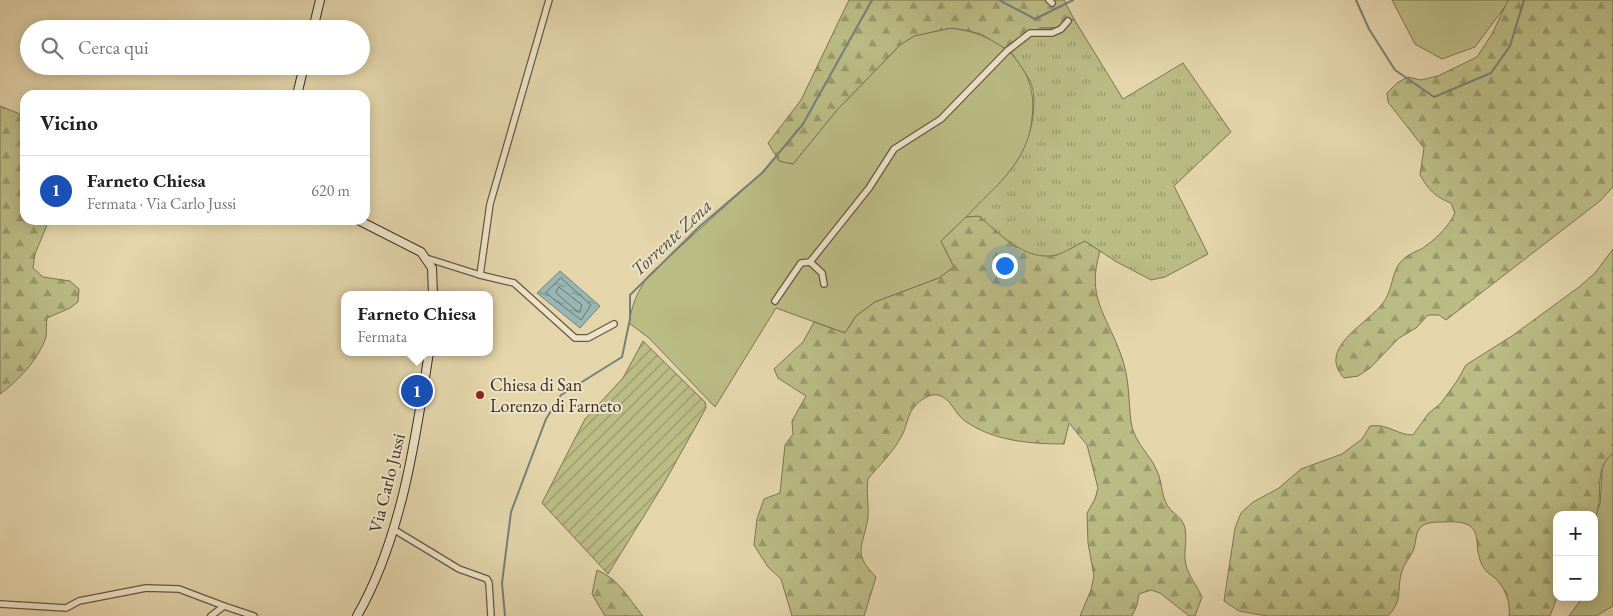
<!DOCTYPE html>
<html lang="it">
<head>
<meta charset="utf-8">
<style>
  :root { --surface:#fff; --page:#f2f2f2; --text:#222; --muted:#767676; --line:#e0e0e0; --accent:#db2777 }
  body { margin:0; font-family:"EB Garamond",serif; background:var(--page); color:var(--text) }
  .controls { position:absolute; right:15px; bottom:15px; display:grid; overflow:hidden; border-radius:10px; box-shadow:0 2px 12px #0003 }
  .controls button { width:45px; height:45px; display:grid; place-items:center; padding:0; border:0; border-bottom:1px solid var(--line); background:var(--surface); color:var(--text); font:25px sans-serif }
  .you { position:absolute; left:1004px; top:265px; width:18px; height:18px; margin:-12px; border:4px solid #fff; border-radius:50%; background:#1a73e8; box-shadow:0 0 0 8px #1a73e833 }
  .badge { display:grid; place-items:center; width:32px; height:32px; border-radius:50%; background:var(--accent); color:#fff; font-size:16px; font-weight:700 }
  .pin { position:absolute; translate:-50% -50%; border:2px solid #fff; box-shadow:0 1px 5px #0006 }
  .popup { position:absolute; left:341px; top:291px; width:152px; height:65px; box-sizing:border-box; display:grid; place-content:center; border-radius:10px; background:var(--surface); filter:drop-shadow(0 1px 4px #0005); font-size:16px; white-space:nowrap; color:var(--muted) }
  .popup b { font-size:19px; color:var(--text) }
  .popup::after { content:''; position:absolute; left:50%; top:100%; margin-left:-10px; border:10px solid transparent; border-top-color:var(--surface) }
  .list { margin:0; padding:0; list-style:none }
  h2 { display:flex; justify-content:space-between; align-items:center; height:65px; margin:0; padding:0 20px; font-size:21px }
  h2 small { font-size:16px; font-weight:400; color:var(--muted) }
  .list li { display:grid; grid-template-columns:32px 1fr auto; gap:15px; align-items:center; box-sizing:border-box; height:70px; padding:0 20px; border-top:1px solid var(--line) }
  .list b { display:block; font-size:19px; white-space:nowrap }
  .list p { margin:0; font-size:16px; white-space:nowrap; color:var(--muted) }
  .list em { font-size:16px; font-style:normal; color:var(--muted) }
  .icon { flex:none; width:28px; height:28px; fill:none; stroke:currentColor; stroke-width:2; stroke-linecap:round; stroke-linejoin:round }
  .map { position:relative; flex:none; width:1613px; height:616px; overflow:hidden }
  .search { position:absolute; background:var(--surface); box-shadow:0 2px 12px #0003; left:20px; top:20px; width:350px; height:55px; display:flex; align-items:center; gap:12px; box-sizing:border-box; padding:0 18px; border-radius:28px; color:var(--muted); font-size:19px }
  .panel { position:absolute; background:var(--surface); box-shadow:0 2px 12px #0003; left:20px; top:90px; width:350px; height:135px; border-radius:15px }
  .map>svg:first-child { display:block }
  .grass { fill:#bbbb84; stroke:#7c7455 }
  .forest { fill:url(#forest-firs); stroke:#7c7455 }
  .park { fill:url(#park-tufts); stroke:#7c7455 }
  .garden { fill:url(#garden-furrows); stroke:#7c7455 }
  .water { fill:url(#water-ripples); stroke:#74807a }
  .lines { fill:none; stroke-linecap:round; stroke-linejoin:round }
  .shore { stroke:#6a726c; stroke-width:1 }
  .stream { stroke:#74807a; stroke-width:2 }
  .street-casing { stroke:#675747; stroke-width:8 }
  .secondary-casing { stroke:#3d2d26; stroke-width:10 }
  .street { stroke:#ede4c8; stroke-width:5.5 }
  .secondary { stroke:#ede4c8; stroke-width:8 }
  .poi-dot { fill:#8f2418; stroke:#ede4c8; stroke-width:2 }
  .labels { text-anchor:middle; stroke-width:4; stroke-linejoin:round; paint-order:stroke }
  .poi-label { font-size:18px; fill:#3d2d26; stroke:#ede4c8; text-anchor:start }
  .street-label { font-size:18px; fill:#3d2d26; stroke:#ede4c8 }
  .water-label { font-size:19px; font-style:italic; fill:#4f4942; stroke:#ede4c8 }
</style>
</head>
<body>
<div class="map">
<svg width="1613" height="616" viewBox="0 0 1613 616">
  <defs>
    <pattern id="forest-firs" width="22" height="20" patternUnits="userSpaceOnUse" patternTransform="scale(1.25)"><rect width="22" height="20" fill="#bbbb84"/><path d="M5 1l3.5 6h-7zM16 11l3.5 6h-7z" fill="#99986c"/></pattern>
    <pattern id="park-tufts" width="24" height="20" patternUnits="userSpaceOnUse" patternTransform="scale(1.25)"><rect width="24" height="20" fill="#bbbb84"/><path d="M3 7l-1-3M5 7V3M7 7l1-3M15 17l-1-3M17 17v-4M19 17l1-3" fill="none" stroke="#99986c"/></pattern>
    <pattern id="garden-furrows" width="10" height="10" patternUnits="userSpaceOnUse" patternTransform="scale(1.25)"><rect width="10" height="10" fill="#bbbb84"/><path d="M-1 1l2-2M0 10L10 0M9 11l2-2" fill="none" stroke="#99986c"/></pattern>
    <pattern id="water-ripples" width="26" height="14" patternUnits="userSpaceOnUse" patternTransform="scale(1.25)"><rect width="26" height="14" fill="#98b7b2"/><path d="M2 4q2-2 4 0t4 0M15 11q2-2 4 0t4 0" fill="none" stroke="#7d9591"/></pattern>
  </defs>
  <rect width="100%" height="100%" fill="#e4d5ab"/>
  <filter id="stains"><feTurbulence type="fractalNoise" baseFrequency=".004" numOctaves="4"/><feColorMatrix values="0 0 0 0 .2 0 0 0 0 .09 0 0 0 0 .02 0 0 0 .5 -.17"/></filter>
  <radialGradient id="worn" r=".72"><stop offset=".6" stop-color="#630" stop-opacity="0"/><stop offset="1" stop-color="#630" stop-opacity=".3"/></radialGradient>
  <!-- grass -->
  <g class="grass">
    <path d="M 1392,0 L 1510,0 L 1475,47 L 1442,59 L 1415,44 Z"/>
    <path d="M 951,28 C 1000,34 1039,65 1032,118 C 1031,130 1028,144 1022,154 C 1002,187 968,215 941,241 L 954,267 L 939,278 L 875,302 L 856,316 L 845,333 L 776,308 L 715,407 L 649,338 L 629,323 C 632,304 638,290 649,275 L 765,170 L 776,156 L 779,161 L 793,164 L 837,110 L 900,45 L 914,36 Z"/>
    <path d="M 1613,451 L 1613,606 L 1596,616 L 1569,616 L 1583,597 L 1594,597 L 1594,517 L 1600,504 L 1603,459 Z"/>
  </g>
  <!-- forest -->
  <g class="forest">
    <path d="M 849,0 L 1064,0 L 1074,19 L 1059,28 L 1040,28 L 1011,52 L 981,34 L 965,30 L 951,28 L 914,36 L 900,45 L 837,110 L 793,164 L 779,161 L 768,143 L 801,100 Z"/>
    <path d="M 1508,0 L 1613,0 L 1613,187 L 1600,201 L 1446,320 L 1439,315 L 1428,315 L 1416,328 L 1399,338 L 1370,368 L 1358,376 L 1344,378 C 1315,347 1372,322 1385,300 C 1392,289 1392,274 1399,264 C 1409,251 1418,253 1427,245 C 1438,237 1449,226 1455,213 L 1451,203 C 1435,197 1428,189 1420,175 L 1424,148 L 1388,102 L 1387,93 L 1397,83 L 1408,77 L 1421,80 L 1438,76 L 1477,57 L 1492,34 Z"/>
    <path d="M 0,106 L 25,116 L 25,220 L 49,220 L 35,254 L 33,268 L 43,277 L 70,281 L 79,289 L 78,302 L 70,308 L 47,318 C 46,324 47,331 46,337 C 39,359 18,381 0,394 Z"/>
    <path d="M 979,216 L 1015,247 L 1073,246 L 1085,241 L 1100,251 C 1086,298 1106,313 1121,355 C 1130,380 1128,398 1131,422 C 1134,444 1153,456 1159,476 C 1162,485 1162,496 1167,505 C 1171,512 1178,515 1182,521 C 1189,531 1184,548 1185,559 C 1186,573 1196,584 1202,597 L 1195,616 L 1189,616 L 1160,593 L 1151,590 L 1139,594 L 1137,605 L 1132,616 L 1080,616 L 1091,590 L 1094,576 L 1088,543 L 1087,513 L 1095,499 L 1098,488 L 1087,445 L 1069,423 L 1064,444 C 1031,444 993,441 965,421 C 954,413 951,398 938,395 C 930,393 920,400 915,406 C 907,414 907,428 901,437 C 893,453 879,465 868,479 C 866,492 869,504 868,517 C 864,546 851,552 876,577 L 864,616 L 792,616 L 781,579 L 768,567 L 754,545 L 757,519 L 764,499 L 780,493 L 785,445 L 793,434 L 792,421 L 806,396 L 778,378 L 774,369 L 803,342 L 814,322 L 845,333 L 856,316 L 875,302 L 939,278 L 954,267 L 941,241 L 966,217 Z"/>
    <path d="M 1613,249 L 1613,453 C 1591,471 1606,496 1594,521 L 1594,515 L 1557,515 L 1557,597 L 1550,616 L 1509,616 C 1511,603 1505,587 1495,578 C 1491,575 1486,572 1484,568 C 1469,546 1491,519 1444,522 C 1437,522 1427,522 1422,526 C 1414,533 1417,543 1413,551 C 1410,558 1404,563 1402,571 C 1396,590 1404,599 1388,616 L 1267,616 L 1239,611 L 1224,601 L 1235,528 L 1241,513 L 1253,502 L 1279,488 L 1301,469 L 1342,454 L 1362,439 L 1370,426 C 1387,423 1397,435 1413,435 L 1428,414 L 1441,403 L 1457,381 L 1466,365 L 1512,336 L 1579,287 L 1595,273 Z"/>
    <path d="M 597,570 C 619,579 628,598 643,616 L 605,616 L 592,594 Z"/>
  </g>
  <!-- park -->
  <path class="park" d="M 1074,19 L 1123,99 L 1183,63 L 1231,132 L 1174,186 L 1208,254 L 1165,277 L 1151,280 L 1115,261 L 1085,241 C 1076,245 1066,252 1057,255 C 1025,262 1000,234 979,216 L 966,217 C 997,184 1027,164 1033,116 C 1034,104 1035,92 1030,81 C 1025,71 1017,61 1011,52 L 1040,28 L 1059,28 Z"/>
  <!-- garden -->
  <path class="garden" d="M 643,341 L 705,402 L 706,408 L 663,485 L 608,574 L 542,503 L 585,419 L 623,378 Z"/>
  <!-- water -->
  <path class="water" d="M 560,271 L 600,306 L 580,328 L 537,293 Z"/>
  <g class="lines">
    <!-- shore -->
    <g class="shore">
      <path d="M 561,278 L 591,305 L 581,320 L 546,293 Z"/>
      <path d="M 559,287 L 582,305 L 580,311 L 577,311 L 556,293 Z"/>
    </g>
    <!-- stream -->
    <g class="stream">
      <path d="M 999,0 L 1035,19 L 1073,0"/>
      <path d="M 1356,0 L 1369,29 L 1395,70 L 1434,97 L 1491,73 L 1510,46 L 1524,0"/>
      <path d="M 505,616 L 502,583 L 511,512 L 546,419 L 561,395 L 622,357 L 630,319 L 630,295 L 699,227 L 762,173 L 803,124 L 872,0"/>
    </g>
    <defs>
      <g id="street">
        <path d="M 1049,0 L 1052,3"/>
        <path d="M 426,258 L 480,275 L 514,283 L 575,338 L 588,338 L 614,324"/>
        <path d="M 810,262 L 822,273 L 824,284"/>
        <path d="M 480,275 L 490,204 L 549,0"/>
        <path d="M 775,301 L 801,263 L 810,262 L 869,188 L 894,149 L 941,119 L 1007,51 L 1030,33 L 1052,33 L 1061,29 L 1068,21"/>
        <path d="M 393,529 L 459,569 L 487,579 L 489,583 L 491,616"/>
        <path d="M 0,604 L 66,608 L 79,601 L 146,588 L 179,589 L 224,606"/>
        <path d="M 211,616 L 224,606 L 254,616"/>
      </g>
      <g id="secondary">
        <path d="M 313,29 L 320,0"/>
        <path d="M 297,95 L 304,66"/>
        <path d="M 358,220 L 421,252 L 432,268 L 433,295"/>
        <path d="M 357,616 C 401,540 416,438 429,352"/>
      </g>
    </defs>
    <!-- street casing -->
    <use href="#street" class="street-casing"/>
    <!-- secondary casing -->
    <use href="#secondary" class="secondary-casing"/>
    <!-- street -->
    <use href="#street" class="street"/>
    <!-- secondary -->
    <use href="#secondary" class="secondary"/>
  </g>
  <!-- markers -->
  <circle class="poi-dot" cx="480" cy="395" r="5"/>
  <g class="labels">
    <!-- poi labels -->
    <g class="poi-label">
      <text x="490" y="391">Chiesa di San<tspan x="490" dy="21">Lorenzo di Farneto</tspan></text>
    </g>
    <!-- street labels -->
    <g class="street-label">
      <text transform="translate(387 483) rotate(-76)" y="6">Via Carlo Jussi</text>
    </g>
    <!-- water labels -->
    <g class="water-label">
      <text transform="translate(671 237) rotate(-43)" y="7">Torrente Zena</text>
    </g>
  </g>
  <rect width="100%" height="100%" filter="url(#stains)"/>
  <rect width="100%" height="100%" fill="url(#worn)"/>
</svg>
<div class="controls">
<button>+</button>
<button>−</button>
</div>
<div class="you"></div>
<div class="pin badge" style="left:417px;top:391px;background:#1a4fb4">1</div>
<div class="popup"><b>Farneto Chiesa</b>Fermata</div>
<div class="search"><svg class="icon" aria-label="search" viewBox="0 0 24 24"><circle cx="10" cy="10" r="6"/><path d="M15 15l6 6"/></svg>Cerca qui</div>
<section class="panel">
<h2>Vicino<small></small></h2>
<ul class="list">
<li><span class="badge" style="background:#1a4fb4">1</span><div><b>Farneto Chiesa</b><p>Fermata · Via Carlo Jussi</p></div><em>620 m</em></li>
</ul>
</section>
</div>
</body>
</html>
